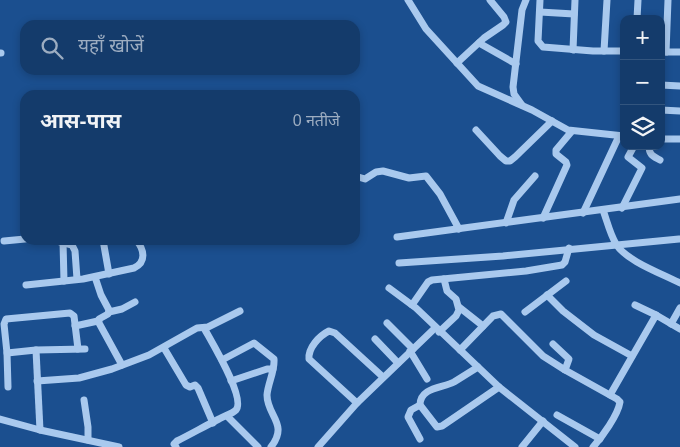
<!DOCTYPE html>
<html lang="hi">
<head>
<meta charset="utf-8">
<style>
  :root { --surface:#143b6b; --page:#1d4271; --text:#f1f3f6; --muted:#9dadc1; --line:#33557e }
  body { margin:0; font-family:Helvetica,"Noto Sans Devanagari",sans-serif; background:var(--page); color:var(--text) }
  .controls { position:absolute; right:15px; top:15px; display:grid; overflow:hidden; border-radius:10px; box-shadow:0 2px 8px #0003 }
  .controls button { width:45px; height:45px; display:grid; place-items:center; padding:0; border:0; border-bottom:1px solid var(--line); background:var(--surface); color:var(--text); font:25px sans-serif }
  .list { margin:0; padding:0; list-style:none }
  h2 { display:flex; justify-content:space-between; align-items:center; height:65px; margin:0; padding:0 20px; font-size:21px }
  h2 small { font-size:16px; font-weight:400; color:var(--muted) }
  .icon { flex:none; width:28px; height:28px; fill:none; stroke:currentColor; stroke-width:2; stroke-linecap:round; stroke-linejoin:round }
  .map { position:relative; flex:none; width:680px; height:447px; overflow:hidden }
  .search { position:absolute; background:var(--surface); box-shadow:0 2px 8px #0003; left:20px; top:20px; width:340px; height:55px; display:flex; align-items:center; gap:12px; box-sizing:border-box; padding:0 18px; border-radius:15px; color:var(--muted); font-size:19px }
  .panel { position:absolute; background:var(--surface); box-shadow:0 2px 8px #0003; left:20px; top:90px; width:340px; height:155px; border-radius:15px }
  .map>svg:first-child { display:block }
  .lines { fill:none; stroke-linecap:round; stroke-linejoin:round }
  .minor { stroke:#a9c9ee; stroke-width:7 }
</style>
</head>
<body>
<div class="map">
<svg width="680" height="447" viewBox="0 0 680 447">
  <rect width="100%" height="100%" fill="#1b4f8f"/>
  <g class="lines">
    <!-- minor -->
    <g class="minor">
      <path d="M 408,0 L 426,29 L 478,86 L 532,110 L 568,130 L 624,136"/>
      <path d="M 540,0 L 538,41 L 543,47 L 593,51 L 624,51"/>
      <path d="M 540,12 L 574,14"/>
      <path d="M 637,19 L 638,0"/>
      <path d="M 479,43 L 516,64"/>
      <path d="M 573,50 L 575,0"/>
      <path d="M 604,51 L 607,0"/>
      <path d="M 663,52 L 680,52"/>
      <path d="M 666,52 L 668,0"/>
      <path d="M 0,53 L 1,53"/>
      <path d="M 457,63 L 484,38 L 503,25 L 506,22 L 504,17 L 490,0"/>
      <path d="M 661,85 L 680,86"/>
      <path d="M 522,105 L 514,94 L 513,87 L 522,10 L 526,0"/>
      <path d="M 661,110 L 680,111"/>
      <path d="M 476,130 L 500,156 L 506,161 L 510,161 L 515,157 L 552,121"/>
      <path d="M 661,139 L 680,139"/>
      <path d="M 649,146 C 649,155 653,156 660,160"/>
      <path d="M 355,176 L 365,179 L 376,172 L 383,171 L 409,178 L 426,176 L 440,194 L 459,229"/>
      <path d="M 622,208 L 642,168 L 628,157 L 634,146"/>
      <path d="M 603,210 C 607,221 610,234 616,244 C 626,261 663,274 680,283"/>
      <path d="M 583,213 L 619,136"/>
      <path d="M 543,218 L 567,165 L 566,162 L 556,154 L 556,150 L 572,131"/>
      <path d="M 506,223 L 514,200 L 535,176"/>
      <path d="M 397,237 L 680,199"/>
      <path d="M 53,240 L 72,245 L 75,251 L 77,279"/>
      <path d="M 103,240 L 109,274"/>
      <path d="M 4,241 L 25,239"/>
      <path d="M 63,242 L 64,281"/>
      <path d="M 399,263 L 503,256 L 679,239"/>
      <path d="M 95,277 L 101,295 L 109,310 L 108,314 L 99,319 L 99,323 L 122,365"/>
      <path d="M 26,285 L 83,279 L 134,268 C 147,262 144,249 136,240"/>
      <path d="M 389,288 L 416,308 L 499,387 L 575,447"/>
      <path d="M 547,295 L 563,311 L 594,335 L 632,356"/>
      <path d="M 412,305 L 428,282 L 432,280 L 526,271 L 562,265 L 565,262 L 569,248"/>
      <path d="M 635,305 L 656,315"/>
      <path d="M 459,307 L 483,326"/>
      <path d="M 109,312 L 122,309 L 135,302"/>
      <path d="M 525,312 L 566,281"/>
      <path d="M 387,323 L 413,349"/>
      <path d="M 671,324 L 680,308"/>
      <path d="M 75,326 L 98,321"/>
      <path d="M 439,332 L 456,316 L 459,310 L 456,299 L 447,291 L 444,279"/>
      <path d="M 375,339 L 398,363"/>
      <path d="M 553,344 L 569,359 L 565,370"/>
      <path d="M 164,348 L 186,385 L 190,387 L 195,385 L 198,388 L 213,423"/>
      <path d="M 36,350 L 40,430"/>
      <path d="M 460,350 L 493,316 L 501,314 L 543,356 L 565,370 L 617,399 L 620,402 C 618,415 602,437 593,447"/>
      <path d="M 410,351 L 427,379"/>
      <path d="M 7,353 L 36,350 L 85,349"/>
      <path d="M 222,360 L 254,343 L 274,359 C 275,371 268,383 267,395 C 267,416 289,424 271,447"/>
      <path d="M 478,367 C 470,372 462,377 454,382 C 443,388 420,387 420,405 L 437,427 L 442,426 L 499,387"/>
      <path d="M 37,381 L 79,378 L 112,369 L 149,355 L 197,328 L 208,327 L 240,311"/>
      <path d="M 231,381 L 267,369 L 273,369"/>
      <path d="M 8,387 L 7,353 L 4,324 L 6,319 L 70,313 L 74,316 L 78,349"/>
      <path d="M 610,395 L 656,315 L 680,329"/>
      <path d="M 84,400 L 88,427 L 88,440"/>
      <path d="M 357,403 L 309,359 C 308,348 319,336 329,331 L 335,333 L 383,377"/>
      <path d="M 557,415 L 600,439"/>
      <path d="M 227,416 L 258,447"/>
      <path d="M 0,419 L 40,430 L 119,447"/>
      <path d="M 420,439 L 408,417 L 411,410 L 420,405"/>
      <path d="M 176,447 L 174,444 L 177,441 C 191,434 205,426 219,419 C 224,416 232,414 236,410 C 246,398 211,341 204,328"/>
      <path d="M 318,447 L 357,403 L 435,328"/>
      <path d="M 522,447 L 543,421"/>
    </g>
  </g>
</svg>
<div class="controls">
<button>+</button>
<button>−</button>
<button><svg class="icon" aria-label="layers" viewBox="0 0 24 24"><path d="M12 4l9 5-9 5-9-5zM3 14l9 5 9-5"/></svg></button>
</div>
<div class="search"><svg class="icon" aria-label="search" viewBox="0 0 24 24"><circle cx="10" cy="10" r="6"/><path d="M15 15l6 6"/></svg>यहाँ खोजें</div>
<section class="panel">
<h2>आस-पास<small>0 नतीजे</small></h2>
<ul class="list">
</ul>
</section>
</div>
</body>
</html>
